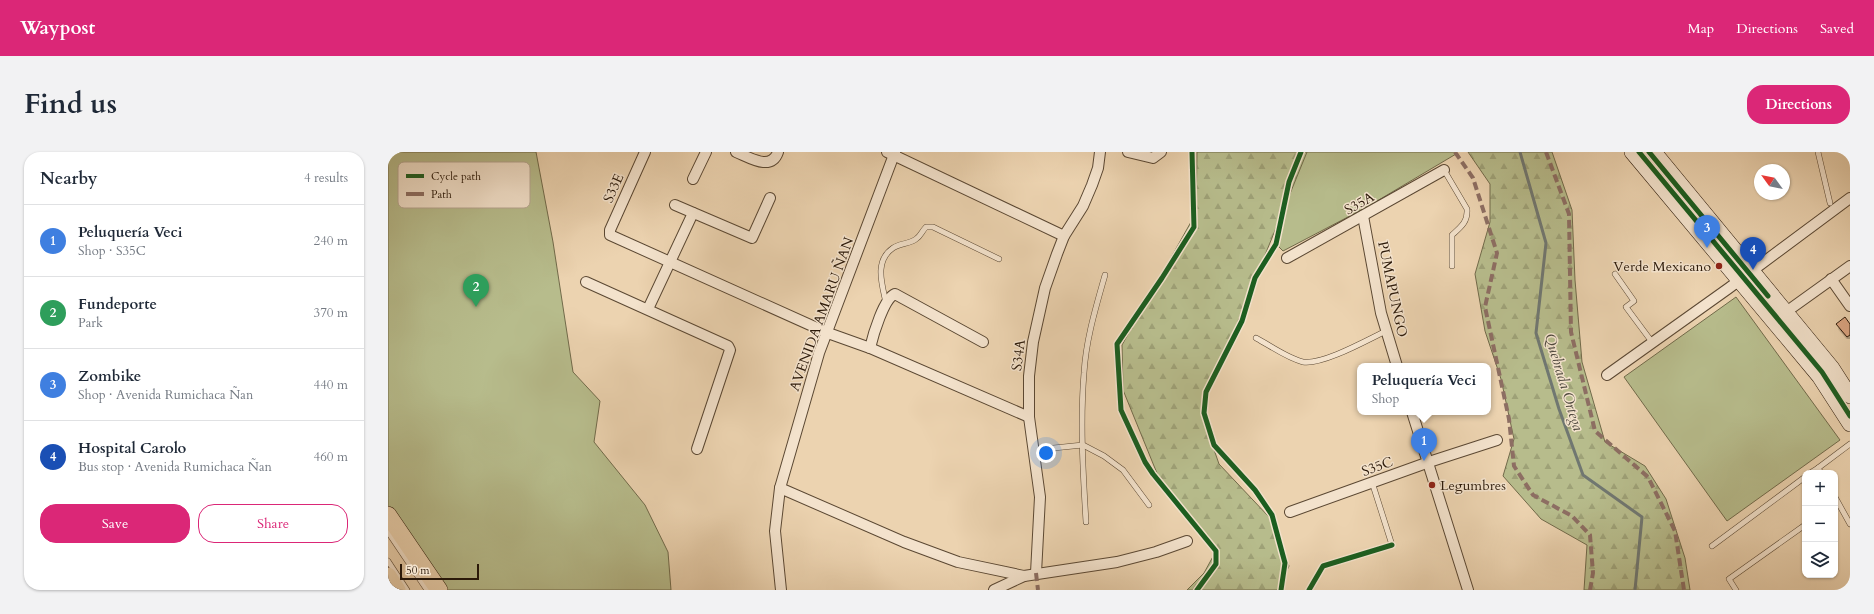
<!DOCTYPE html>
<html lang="en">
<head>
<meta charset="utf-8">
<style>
  :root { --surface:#fff; --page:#f2f2f3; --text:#1f2937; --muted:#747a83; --line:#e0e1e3; --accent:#db2777 }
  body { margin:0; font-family:Cardo,serif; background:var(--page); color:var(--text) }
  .controls { position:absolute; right:12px; bottom:12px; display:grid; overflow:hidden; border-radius:8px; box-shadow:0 1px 3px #0004 }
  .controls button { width:36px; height:36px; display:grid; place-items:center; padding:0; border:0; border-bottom:1px solid var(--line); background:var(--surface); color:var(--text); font:20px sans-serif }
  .compass { position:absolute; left:1366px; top:12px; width:36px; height:36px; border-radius:50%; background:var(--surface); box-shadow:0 1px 3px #0004; rotate:303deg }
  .scale { position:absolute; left:12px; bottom:10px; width:79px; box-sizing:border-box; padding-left:4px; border:2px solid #2b1909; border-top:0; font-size:11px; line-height:14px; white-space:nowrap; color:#2b1909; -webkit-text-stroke:3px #f3e2cc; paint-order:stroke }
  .you { position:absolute; left:658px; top:301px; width:14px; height:14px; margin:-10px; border:3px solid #fff; border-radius:50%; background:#1a73e8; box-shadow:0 0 0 6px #1a73e833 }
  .badge { display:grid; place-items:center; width:26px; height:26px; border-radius:50%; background:var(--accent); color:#fff; font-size:13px; font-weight:700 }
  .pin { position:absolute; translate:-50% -33px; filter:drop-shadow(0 1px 2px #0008) }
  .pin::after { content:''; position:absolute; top:21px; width:14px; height:12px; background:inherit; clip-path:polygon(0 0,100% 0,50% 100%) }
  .popup { position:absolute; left:969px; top:211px; width:134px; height:52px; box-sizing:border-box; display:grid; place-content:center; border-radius:8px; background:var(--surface); filter:drop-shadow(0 1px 3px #0005); font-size:13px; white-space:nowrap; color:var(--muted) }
  .popup b { font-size:15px; color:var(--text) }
  .popup::after { content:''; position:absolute; left:50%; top:100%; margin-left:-8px; border:8px solid transparent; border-top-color:var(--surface) }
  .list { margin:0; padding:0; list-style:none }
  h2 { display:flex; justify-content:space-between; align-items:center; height:52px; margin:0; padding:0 16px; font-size:17px }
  h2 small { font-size:13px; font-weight:400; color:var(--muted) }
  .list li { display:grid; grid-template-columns:26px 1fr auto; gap:12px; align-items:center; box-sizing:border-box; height:72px; padding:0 16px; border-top:1px solid var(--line) }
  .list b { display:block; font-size:15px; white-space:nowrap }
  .list p { margin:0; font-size:13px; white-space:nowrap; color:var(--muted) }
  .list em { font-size:13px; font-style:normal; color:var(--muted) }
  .actions { display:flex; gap:8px; padding:12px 16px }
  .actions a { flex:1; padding:9px 0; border:1px solid var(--accent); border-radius:16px; text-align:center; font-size:14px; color:var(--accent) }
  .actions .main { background:var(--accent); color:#fff }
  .icon { flex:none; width:22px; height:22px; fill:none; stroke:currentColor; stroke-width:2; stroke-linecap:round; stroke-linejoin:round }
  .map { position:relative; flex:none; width:1462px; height:438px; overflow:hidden; border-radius:16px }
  header { display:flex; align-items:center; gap:24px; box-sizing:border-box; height:56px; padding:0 20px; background:var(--accent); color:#fff }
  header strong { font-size:19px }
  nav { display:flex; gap:22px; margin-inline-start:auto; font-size:14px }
  .intro { display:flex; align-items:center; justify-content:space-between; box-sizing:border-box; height:96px; padding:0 24px }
  h1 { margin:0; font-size:28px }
  .button { padding:10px 18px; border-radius:16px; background:var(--accent); color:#fff; font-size:14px; font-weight:700 }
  main { display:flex; gap:24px; padding:0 24px }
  aside { flex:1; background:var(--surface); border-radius:16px; box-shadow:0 1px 3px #0004 }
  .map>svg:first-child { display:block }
  .green { fill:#b7bc8c; stroke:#716a4a }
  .forest { fill:url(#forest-firs); stroke:#716a4a }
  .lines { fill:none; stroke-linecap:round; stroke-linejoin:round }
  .stream { stroke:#707771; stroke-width:3 }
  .building { fill:#dda683; stroke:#2b1909; filter:url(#shadow) }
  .lane-casing { stroke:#5b4833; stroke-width:6 }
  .street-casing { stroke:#5b4833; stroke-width:12 }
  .secondary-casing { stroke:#2b1909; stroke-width:16 }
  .primary-casing { stroke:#2b1909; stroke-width:18 }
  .lane { stroke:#f3e2cc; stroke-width:5 }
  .street { stroke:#f3e2cc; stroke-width:10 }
  .secondary { stroke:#f3e2cc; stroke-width:15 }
  .primary { stroke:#ecd3b0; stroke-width:17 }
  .quiet { stroke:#8d6e63; stroke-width:4; stroke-dasharray:8 4; stroke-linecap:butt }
  .cycleway-casing { stroke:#f3e2cc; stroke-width:8 }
  .cycleway { stroke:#1b5e20; stroke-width:5 }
  .poi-dot { fill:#8f2418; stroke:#f3e2cc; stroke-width:1.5 }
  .labels { text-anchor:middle; stroke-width:3; stroke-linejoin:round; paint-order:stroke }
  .street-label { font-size:14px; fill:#2b1909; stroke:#f3e2cc }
  .poi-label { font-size:14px; fill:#2b1909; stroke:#f3e2cc; text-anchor:end }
  .water-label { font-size:15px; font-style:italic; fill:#4e483d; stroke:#f3e2cc }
  .key { fill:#f3e2cc; stroke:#b7a692; stroke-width:1 }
  .key-label { font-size:11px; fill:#2b1909 }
</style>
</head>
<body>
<header>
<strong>Waypost</strong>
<nav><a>Map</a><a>Directions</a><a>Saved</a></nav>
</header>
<div class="intro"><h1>Find us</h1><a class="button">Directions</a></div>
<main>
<aside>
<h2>Nearby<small>4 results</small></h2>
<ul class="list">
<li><span class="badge" style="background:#3f7fe0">1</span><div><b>Peluquería Veci</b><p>Shop · S35C</p></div><em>240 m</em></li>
<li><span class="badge" style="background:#2e9e5b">2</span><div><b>Fundeporte</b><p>Park</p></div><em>370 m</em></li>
<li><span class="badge" style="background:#3f7fe0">3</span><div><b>Zombike</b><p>Shop · Avenida Rumichaca Ñan</p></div><em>440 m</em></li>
<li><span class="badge" style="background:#1a4fb4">4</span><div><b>Hospital Carolo</b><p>Bus stop · Avenida Rumichaca Ñan</p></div><em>460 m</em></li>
</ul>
<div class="actions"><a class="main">Save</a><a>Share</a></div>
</aside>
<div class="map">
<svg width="1462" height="438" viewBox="0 0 1462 438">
  <defs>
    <pattern id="forest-firs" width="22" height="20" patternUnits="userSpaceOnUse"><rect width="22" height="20" fill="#b7bc8c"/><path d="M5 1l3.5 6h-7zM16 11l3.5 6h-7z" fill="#9ea177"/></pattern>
    <filter id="shadow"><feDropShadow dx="2.5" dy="4.5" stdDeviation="0" flood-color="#0004"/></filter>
  </defs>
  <rect width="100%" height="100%" fill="#ecd3b0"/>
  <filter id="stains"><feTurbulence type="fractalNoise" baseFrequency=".005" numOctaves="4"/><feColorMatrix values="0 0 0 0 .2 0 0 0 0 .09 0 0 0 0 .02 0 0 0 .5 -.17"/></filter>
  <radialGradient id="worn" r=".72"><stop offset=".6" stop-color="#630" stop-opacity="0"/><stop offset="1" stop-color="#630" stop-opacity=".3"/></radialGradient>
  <!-- green -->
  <g class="green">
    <path d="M 0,0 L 148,0 L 165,90 L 185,220 L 212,249 L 206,290 L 257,353 L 280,400 L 283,438 L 38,438 L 0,381 Z"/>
    <path d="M 913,0 L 1067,0 L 1068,2 L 979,55 L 895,99 L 888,92 L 901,30 Z"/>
    <path d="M 1348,145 L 1452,288 L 1339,369 L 1236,225 Z"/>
  </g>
  <!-- forest -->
  <g class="forest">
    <path d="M 809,0 L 919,0 L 813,260 L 831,312 L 882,366 L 901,414 L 890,438 L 799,438 L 816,421 L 828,399 L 775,336 L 735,238 L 734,193 L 808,61 Z"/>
    <path d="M 1080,0 L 1164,0 L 1184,58 L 1187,128 L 1194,210 L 1217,290 L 1257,314 L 1278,347 L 1297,406 L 1302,438 L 1196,438 L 1199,393 L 1153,367 L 1115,324 L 1126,287 L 1113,227 L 1097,179 L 1087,122 L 1102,70 L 1102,32 Z"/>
  </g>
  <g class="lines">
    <!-- stream -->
    <path class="stream" d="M 1132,0 L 1158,91 L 1148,181 L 1171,257 L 1195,323 L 1254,365 L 1247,438"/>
  </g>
  <!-- building -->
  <path class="building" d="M 1457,165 L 1462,172 L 1462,183 L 1459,185 L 1448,172 Z"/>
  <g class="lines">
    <defs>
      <g id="lane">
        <path d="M 1430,0 L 1442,51"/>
        <path d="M 1056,18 L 1079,57 C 1080,70 1073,75 1064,83 L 1064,114"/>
        <path d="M 1227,122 L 1246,149 L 1238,155 L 1264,190"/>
        <path d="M 498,151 C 494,132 486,109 505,96 C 512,91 522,92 528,87 C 533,84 534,79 538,75 L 545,75 L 611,107"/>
        <path d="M 868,186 C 883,194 899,206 915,210 C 935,213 979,188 998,179"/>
        <path d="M 646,298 L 695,293 L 716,304 L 735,318 L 761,353"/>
        <path d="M 1430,316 L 1462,292"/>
        <path d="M 1422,321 L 1430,316 L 1433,321"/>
        <path d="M 984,330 L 1004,393"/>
        <path d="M 1447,345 L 1462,372"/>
        <path d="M 698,370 C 695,321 692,269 696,221 C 698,187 708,155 717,123"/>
        <path d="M 0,380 L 39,438"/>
        <path d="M 1324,394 L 1417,325"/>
        <path d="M 0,409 L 19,438"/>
        <path d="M 1348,438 L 1341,427 L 1417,373"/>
      </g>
      <g id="street">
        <path d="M 257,0 L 222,78 L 222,83 L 440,181 L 482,196 L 641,265"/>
        <path d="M 348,0 C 361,5 383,20 390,0"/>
        <path d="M 499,0 L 676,84"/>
        <path d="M 740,0 L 765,6 L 773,0"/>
        <path d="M 305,27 L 318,0"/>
        <path d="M 287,53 L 364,86 L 382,46"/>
        <path d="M 975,64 L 993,161 L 1009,214"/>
        <path d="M 899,106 L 1056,18"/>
        <path d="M 1443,127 L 1462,154"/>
        <path d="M 198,130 L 340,194 L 342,198 L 309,297"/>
        <path d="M 260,157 L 305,61"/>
        <path d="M 1398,160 L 1462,114"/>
        <path d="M 482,196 C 485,183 496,146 507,142 L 595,190"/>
        <path d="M 1219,223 L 1341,136 L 1462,46"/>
        <path d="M 1024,260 L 1080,438"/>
        <path d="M 392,336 L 516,390 L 570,410 L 636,424"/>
        <path d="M 902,360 L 1041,310 L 1109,288"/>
        <path d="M 648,421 L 652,345 L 641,265 L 641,224 L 645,190 L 657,136 L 669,102 L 676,84 L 695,54 L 704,33 L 710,16 L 712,0"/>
        <path d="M 393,438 L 387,379 L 392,336 L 431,201 L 507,0"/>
        <path d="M 606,438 L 636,424 L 729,410 L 768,400 L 799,389"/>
      </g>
      <g id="secondary">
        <path d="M 1244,0 L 1431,224 L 1462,272"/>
        <path d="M 1266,0 L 1444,216 L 1462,244"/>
      </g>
      <g id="primary">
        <path d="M 0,363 L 51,438"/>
        <path d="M 0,424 L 9,438"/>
      </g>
    </defs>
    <!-- lane casing -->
    <use href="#lane" class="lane-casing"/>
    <!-- street casing -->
    <use href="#street" class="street-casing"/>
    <!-- secondary casing -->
    <use href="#secondary" class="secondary-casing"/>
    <!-- primary casing -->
    <use href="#primary" class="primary-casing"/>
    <!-- lane -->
    <use href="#lane" class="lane"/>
    <!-- street -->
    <use href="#street" class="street"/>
    <!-- secondary -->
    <use href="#secondary" class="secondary"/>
    <!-- primary -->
    <use href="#primary" class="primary"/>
    <!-- quiet -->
    <g class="quiet">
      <path d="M 1067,0 L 1085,26 L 1109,101 L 1097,155 L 1121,267 L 1126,314 L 1145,343 L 1184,364 L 1202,383 L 1205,421 L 1202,438"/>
      <path d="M 1158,0 L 1181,62 L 1183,180 L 1207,279 L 1260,325 L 1287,379 L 1296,438"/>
      <path d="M 648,421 L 650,438"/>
    </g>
    <defs>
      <g id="cycleway">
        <path d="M 804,0 L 806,75 L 774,126 L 729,192 L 733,258 L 757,310 L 765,322 L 828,399 L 828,412 L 809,438"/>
        <path d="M 1251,0 L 1434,220 L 1462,264"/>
        <path d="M 1261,0 L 1380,144"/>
        <path d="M 893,438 L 897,411 L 884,363 L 867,338 L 826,293 L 816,261 L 818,240 L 854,169 L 867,126 L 888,92 L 901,30 L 913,0"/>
        <path d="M 921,438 L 935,414 L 1004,393"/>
      </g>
    </defs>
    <!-- cycleway casing -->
    <use href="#cycleway" class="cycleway-casing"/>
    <!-- cycleway -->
    <use href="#cycleway" class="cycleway"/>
  </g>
  <!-- markers -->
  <g class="poi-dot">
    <circle cx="1331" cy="114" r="4"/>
    <circle cx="1044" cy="333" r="4"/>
  </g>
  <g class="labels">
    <!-- street labels -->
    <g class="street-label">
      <text transform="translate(225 36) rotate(-66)" y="5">S33E</text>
      <text transform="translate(971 51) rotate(-29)" y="5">S35A</text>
      <text transform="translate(1005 137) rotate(78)" y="5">PUMAPUNGO</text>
      <text transform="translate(433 162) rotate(-70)" y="5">AVENIDA AMARU ÑAN</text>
      <text transform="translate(630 203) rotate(-83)" y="5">S34A</text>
      <text transform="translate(989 314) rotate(-20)" y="5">S35C</text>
    </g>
    <!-- poi labels -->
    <g class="poi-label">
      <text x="1323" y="119">Verde Mexicano</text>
      <text x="1052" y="338" text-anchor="start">Legumbres</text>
    </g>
    <!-- water labels -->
    <g class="water-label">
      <text transform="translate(1176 230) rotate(73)" y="5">Quebrada Ortega</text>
    </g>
  </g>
  <!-- legend -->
  <rect x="10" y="10" width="132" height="46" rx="6" class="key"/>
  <rect x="18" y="22" width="18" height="4" fill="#1b5e20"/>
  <rect x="18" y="40" width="18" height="4" fill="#8d6e63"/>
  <g class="key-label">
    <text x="43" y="28">Cycle path</text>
    <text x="43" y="46">Path</text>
  </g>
  <rect width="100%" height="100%" filter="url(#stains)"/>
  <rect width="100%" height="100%" fill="url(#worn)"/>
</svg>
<div class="controls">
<button>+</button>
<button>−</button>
<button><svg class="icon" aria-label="layers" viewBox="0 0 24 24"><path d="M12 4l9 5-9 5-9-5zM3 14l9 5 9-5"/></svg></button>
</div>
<svg class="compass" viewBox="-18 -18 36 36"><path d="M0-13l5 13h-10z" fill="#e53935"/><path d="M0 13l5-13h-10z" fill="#747a83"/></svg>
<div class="scale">50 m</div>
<div class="you"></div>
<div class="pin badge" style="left:1036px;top:309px;background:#3f7fe0">1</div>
<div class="popup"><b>Peluquería Veci</b>Shop</div>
<div class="pin badge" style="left:88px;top:155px;background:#2e9e5b">2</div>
<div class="pin badge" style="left:1319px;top:96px;background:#3f7fe0">3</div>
<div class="pin badge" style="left:1365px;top:118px;background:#1a4fb4">4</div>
</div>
</main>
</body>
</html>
